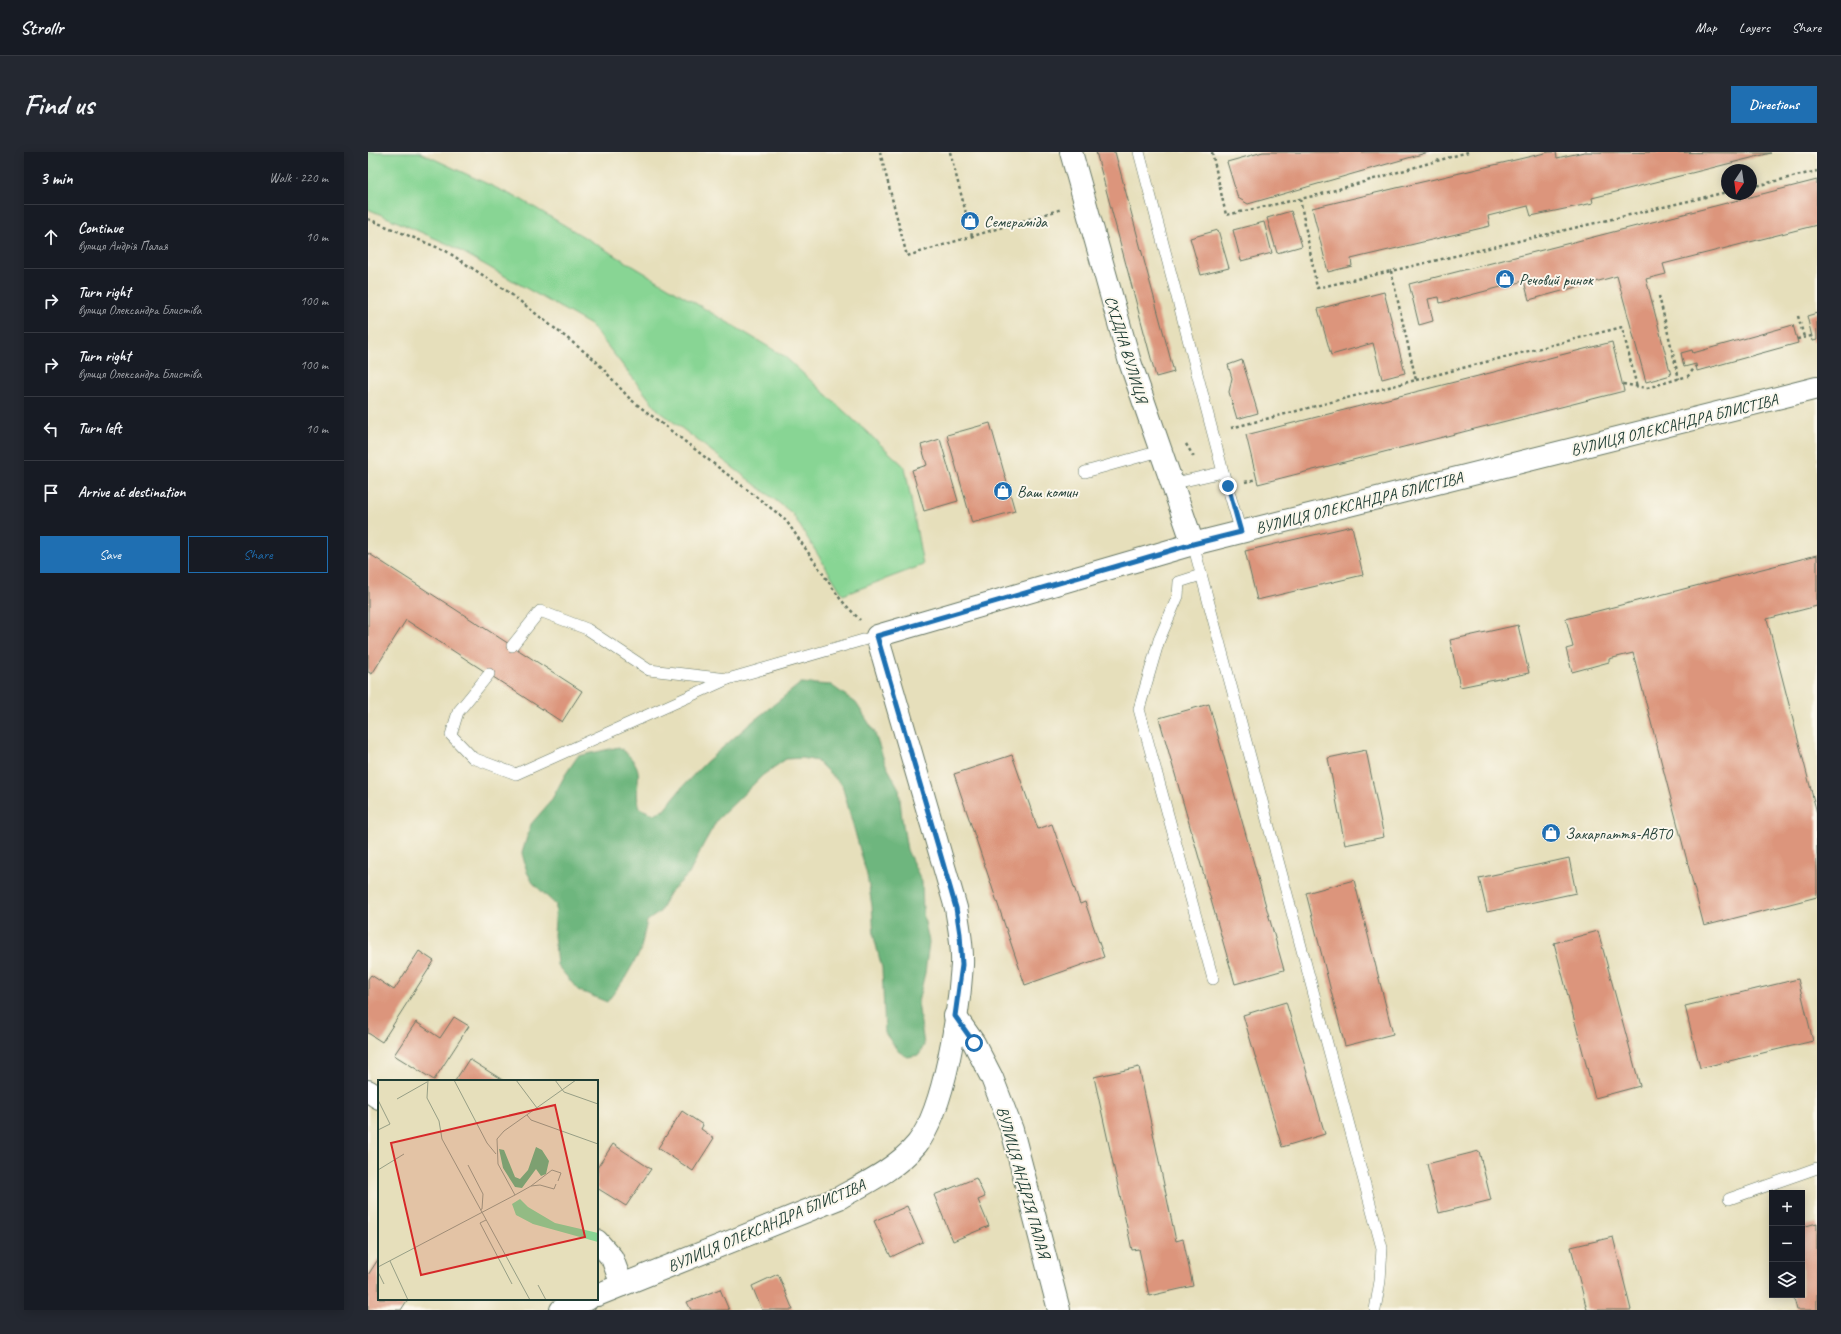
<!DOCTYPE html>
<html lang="en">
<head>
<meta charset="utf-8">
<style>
  :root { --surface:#171b24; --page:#242831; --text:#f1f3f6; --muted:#9ea1a6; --line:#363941; --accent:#1f6fb2 }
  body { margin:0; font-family:Caveat,sans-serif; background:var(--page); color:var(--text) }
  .controls { position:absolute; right:12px; bottom:12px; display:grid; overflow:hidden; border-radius:0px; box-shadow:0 2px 10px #0003 }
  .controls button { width:36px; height:36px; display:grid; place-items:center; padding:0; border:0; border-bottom:1px solid var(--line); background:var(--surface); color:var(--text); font:20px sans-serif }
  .compass { position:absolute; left:1353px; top:12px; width:36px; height:36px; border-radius:50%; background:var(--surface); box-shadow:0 2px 10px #0003; rotate:193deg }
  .stop { position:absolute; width:12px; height:12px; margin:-9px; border:3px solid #1f6fb2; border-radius:50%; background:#fff }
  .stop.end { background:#1f6fb2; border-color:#fff; box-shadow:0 1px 4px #0008 }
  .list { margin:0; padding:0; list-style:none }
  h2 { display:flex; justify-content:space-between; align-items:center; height:52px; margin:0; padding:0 16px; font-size:17px }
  h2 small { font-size:13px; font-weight:400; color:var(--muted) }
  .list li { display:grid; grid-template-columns:26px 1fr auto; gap:12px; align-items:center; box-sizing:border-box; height:64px; padding:0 16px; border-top:1px solid var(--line) }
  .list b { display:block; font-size:15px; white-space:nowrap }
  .list p { margin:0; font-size:13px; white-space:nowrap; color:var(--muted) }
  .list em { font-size:13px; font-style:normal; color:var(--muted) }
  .actions { display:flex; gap:8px; padding:12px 16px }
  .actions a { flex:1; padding:9px 0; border:1px solid var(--accent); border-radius:0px; text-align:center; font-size:14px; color:var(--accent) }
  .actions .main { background:var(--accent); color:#fff }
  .icon { flex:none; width:22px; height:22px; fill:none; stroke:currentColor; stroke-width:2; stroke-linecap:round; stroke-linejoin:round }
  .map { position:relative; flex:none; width:1449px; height:1158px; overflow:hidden; border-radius:0px }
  header { display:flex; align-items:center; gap:24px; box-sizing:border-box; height:56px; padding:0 20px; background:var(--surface); border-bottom:1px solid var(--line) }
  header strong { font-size:19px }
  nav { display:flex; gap:22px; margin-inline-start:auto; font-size:14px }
  .intro { display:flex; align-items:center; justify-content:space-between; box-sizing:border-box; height:96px; padding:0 24px }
  h1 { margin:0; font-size:28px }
  .button { padding:10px 18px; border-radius:0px; background:var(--accent); color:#fff; font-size:14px; font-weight:700 }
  main { display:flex; gap:24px; padding:0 24px }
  aside { flex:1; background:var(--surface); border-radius:0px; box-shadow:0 2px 10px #0003 }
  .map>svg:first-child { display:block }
  .green { fill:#88d594; stroke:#548964 }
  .forest { fill:#6eb67e; stroke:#467a59 }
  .building { fill:#dc957c }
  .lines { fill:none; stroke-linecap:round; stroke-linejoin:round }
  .service-casing { stroke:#657663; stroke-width:12 }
  .minor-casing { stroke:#657663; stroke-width:24 }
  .tertiary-casing { stroke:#657663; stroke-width:24 }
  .path { stroke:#657663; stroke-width:2.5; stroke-dasharray:3 3; stroke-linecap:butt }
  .service { stroke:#fff; stroke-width:11 }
  .minor { stroke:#fff; stroke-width:22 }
  .tertiary { stroke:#fff; stroke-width:22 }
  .route { stroke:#1f6fb2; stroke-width:5 }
  .labels { text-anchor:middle; stroke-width:4; stroke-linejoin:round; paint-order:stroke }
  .poi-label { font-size:16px; fill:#1f3d34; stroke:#fbf7ec; text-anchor:start }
  .street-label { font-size:16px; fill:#1f3d34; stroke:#fbf7ec }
  .inset-road { fill:none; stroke:#969e85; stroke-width:1 }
  .view { fill:#d62828; fill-opacity:0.15; stroke:#d62828; stroke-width:2 }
  .inset-edge { fill:none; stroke:#1f3d34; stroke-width:2 }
</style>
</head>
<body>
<header>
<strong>Strollr</strong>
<nav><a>Map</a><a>Layers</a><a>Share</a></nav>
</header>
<div class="intro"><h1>Find us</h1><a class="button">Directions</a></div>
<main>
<aside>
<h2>3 min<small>Walk · 220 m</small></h2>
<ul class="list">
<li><svg class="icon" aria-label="ahead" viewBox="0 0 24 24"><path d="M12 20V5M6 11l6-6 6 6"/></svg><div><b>Continue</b><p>вулиця Андрія Палая</p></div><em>10 m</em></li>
<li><svg class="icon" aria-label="right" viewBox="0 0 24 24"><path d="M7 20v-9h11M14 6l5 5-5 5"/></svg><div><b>Turn right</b><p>вулиця Олександра Блистіва</p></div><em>100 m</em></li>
<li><svg class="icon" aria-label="right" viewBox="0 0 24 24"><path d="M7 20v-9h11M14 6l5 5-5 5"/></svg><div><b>Turn right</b><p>вулиця Олександра Блистіва</p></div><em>100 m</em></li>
<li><svg class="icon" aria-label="left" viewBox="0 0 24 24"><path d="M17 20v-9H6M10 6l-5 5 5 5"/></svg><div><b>Turn left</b></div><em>10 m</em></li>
<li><svg class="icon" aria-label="arrive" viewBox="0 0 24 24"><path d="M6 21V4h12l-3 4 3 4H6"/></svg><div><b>Arrive at destination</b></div></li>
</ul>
<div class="actions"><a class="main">Save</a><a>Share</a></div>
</aside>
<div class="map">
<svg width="1449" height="1158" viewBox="0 0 1449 1158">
  <rect width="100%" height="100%" fill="#fbf7ec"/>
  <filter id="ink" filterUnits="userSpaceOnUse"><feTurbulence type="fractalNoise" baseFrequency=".025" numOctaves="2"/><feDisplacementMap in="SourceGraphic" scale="8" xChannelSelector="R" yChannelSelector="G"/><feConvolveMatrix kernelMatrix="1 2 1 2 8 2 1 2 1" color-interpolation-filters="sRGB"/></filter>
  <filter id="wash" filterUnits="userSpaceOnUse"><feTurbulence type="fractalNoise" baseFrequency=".012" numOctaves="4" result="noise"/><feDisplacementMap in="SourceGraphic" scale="16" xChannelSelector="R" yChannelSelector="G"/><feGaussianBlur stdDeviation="0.9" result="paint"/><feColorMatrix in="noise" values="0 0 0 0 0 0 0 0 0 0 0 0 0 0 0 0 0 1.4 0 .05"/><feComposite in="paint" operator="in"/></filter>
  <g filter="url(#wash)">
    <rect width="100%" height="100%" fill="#e6dfbb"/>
    <!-- green -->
    <path class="green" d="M 0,0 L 51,0 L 154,48 L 416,204 L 537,315 L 555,413 L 475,443 L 424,361 L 290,258 L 223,173 L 82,93 L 0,57 Z"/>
    <!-- forest -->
    <path class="forest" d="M 433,531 L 463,533 L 488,551 L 506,579 L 517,611 L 531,637 L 534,667 L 539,698 L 554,730 L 555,761 L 561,790 L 557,821 L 550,850 L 556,893 L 551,903 L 539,905 L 530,899 L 517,881 L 514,816 L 506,785 L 504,754 L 499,723 L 474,633 L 449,609 L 434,606 L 418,607 L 395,623 L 349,668 L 334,695 L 321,722 L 301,741 L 292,760 L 279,769 L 272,800 L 257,826 L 239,850 L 210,838 L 189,813 L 186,783 L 188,753 L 165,731 L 159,720 L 154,701 L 163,672 L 183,649 L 197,623 L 210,604 L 251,595 C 283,620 264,625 271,656 L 285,662 L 296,658 L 315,634 L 337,611 L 384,570 Z"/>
    <g id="blocks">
      <!-- building -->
      <g class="building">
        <path d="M 728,0 L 747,0 L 806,220 L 788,225 Z"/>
        <path d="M 895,0 L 1061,0 L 880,52 L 870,46 L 859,10 Z"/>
        <path d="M 1181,0 L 1188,0 L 1189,6 L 1216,0 L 1403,1 L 1224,46 L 1225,51 L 1163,64 L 1160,54 L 1120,64 L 1122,74 L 983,107 L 984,114 L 960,120 L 944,56 Z"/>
        <path d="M 1449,28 L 1449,73 L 1295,112 L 1298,122 L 1278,127 L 1303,223 L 1278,230 L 1249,124 L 1161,148 L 1156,129 L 1072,151 L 1071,145 L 1060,147 L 1065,169 L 1051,173 L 1041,132 Z"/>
        <path d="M 923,59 L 934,94 L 909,101 L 899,66 Z"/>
        <path d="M 896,70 L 904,101 L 873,109 L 865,78 Z"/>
        <path d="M 850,78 L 861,116 L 833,123 L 822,86 Z"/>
        <path d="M 1016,140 L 1037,221 L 1014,227 L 1005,191 L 963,203 L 950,157 Z"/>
        <path d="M 1449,161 L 1449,188 L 1445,189 L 1439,164 Z"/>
        <path d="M 1425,173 L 1430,191 L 1329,219 L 1328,212 L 1316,215 L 1313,201 L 1324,198 L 1325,201 Z"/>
        <path d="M 1244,190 L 1256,239 L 890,332 L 878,283 Z"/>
        <path d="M 874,208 L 890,261 L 869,267 L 861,240 L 864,226 L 860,213 Z"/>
        <path d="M 622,271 L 647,359 L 604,371 L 579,283 Z"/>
        <path d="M 572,287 L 590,349 L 556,359 L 544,318 L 559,313 L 553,293 Z"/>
        <path d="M 984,374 L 995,423 L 889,448 L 877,399 Z"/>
        <path d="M 0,401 L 214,539 L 194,570 L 38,468 L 4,522 L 0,520 Z"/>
        <path d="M 1449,403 L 1449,454 L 1399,467 L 1449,661 L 1449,745 L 1336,774 L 1265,501 L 1241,507 L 1241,510 L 1204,520 L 1198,497 L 1205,495 L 1198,467 Z"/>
        <path d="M 1150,473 L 1161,521 L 1092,535 L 1082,488 Z"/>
        <path d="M 841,552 L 916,818 L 867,832 L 791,566 Z"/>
        <path d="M 998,598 L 1016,685 L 977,693 L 960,606 Z"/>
        <path d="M 644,603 L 670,677 L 684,672 L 712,752 L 717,750 L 736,805 L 657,833 L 586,622 Z"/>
        <path d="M 1201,706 L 1208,741 L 1119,760 L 1111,726 Z"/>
        <path d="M 986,728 L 1025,882 L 977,894 L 938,741 Z"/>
        <path d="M 1230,779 L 1272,934 L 1227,946 L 1186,791 Z"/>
        <path d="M 51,799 L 66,809 L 14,890 L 0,881 L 0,827 L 3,823 L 26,838 Z"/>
        <path d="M 1430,827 L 1445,889 L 1332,916 L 1317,854 Z"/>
        <path d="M 918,850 L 957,982 L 914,995 L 875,863 Z"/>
        <path d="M 86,865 L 101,874 L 66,928 L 26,903 L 48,870 L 72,886 Z"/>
        <path d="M 101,907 L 136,929 L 87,929 Z"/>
        <path d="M 771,915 L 808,1089 L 815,1087 L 825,1134 L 781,1144 L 771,1097 L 764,1098 L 726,925 Z"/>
        <path d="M 314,959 L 335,973 L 333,977 L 346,986 L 325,1019 L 290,996 Z"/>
        <path d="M 245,992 L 283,1017 L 258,1054 L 229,1036 L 229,1016 Z"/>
        <path d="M 1111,999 L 1123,1048 L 1071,1061 L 1059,1012 Z"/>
        <path d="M 608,1026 L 617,1045 L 610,1048 L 621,1074 L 585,1089 L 566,1043 Z"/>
        <path d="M 539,1054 L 555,1090 L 523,1105 L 506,1069 Z"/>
        <path d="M 1449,1071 L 1449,1158 L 1429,1158 L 1425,1143 L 1434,1143 L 1434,1075 Z"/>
        <path d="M 1245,1085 L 1263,1158 L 1219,1158 L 1203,1095 Z"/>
        <path d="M 11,1106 L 11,1147 L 40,1147 L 33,1158 L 0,1158 L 0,1123 Z"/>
        <path d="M 410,1122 L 425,1158 L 394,1158 L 384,1134 Z"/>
        <path d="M 352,1137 L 361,1158 L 323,1158 L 319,1150 Z"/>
      </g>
    </g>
  </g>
  <g filter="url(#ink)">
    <use href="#blocks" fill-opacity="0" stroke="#657663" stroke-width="1"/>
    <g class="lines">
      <defs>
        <g id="service">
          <path d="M 771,0 L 855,320 L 803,332"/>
          <path d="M 717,320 L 792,299"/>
          <path d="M 855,320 L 873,380"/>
          <path d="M 825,392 L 1014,1096 L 1012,1129 L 1007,1158"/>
          <path d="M 833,423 L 811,430 L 810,444 L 791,488 L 771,557 L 845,827"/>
          <path d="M 121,522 L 90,560 L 83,583 L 105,606 L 148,622 L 360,527 L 281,518 L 219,477 L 172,459 L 144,494"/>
          <path d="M 360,527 L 509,484"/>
          <path d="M 1361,1047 L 1449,1016"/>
        </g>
        <g id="minor">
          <path d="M 587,864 L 606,891 L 624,926 L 644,978 L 691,1158"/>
          <path d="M 0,939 L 11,946"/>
          <path d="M 229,1089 L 244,1106 L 254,1133"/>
        </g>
        <g id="tertiary">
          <path d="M 703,0 L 761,207 L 825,392"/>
          <path d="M 229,1143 L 471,1046 C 498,1031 529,1016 549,992 C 577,957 591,859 594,813 C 595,794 591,775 588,756 L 509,484 L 825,392 L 1449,236"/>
          <path d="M 193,1158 L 220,1147"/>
        </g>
      </defs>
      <!-- service casing -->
      <use href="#service" class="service-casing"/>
      <!-- minor casing -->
      <use href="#minor" class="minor-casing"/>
      <!-- tertiary casing -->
      <use href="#tertiary" class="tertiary-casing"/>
      <!-- path -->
      <g class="path">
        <path d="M 512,0 L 539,104 L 694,57"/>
        <path d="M 582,0 L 604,84"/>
        <path d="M 844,0 L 858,63 L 950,43 L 1100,0"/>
        <path d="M 1383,35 L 1449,19"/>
        <path d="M 932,47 L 949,136 L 1023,119"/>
        <path d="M 0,67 L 78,99 L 139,139 L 227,208 L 262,247 L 417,367 L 473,448 L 492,468"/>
        <path d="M 1291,144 L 1311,227"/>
        <path d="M 1430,164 L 1436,185"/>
        <path d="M 1429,187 L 1444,184"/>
        <path d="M 1048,228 L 1254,175 L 1269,235"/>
        <path d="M 1255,232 L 1279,236 L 1320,224 L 1328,214"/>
        <path d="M 863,276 L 1048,228 L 1023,119 L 1359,40"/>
        <path d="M 818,292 L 827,307"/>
        <path d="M 877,330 L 889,327"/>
      </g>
      <!-- service -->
      <use href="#service" class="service"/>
      <!-- minor -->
      <use href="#minor" class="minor"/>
      <!-- tertiary -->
      <use href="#tertiary" class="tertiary"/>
    </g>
  </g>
  <g class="lines" filter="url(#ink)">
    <!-- route -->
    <path class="route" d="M 606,891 L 587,864 L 594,813 L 592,782 L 588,756 L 509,484 L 825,392 L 873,380 L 860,334"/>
  </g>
  <!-- icons -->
  <defs>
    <symbol id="shop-disc" viewBox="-11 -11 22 22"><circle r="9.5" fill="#1f6fb2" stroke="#fbf7ec"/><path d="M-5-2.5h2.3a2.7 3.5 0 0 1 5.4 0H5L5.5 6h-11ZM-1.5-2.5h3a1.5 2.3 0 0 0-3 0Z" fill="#fff"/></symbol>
  </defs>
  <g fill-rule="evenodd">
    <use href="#shop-disc" x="591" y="58" width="22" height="22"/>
    <use href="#shop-disc" x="1126" y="116" width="22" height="22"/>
    <use href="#shop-disc" x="624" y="328" width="22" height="22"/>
    <use href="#shop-disc" x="1172" y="670" width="22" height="22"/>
  </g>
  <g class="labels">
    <!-- poi labels -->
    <g class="poi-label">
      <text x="616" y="75">Семераміда</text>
      <text x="1151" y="133">Речовий ринок</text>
      <text x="649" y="345">Ваш комин</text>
      <text x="1197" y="687">Закарпаття-АВТО</text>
    </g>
    <!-- street labels -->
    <g class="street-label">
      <text transform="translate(759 197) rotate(73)" y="6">СХІДНА ВУЛИЦЯ</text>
      <text transform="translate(1306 272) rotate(-14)" y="6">ВУЛИЦЯ ОЛЕКСАНДРА БЛИСТІВА</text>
      <text transform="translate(991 350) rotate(-14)" y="6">ВУЛИЦЯ ОЛЕКСАНДРА БЛИСТІВА</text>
      <text transform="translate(656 1030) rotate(74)" y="6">ВУЛИЦЯ АНДРІЯ ПАЛАЯ</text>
      <text transform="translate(398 1073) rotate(-23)" y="6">ВУЛИЦЯ ОЛЕКСАНДРА БЛИСТІВА</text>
    </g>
  </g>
  <!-- overview -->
  <g transform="translate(10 928)">
    <rect width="220" height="220" fill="#e6dfbb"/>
    <path d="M 142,119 L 150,127 L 177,143 L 220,153 L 220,162 L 155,144 L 138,135 L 134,124 Z" fill="#88d594"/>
    <path d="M 158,67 L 164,70 L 171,81 L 168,94 L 163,96 L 158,89 L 144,108 L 137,107 L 125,88 L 121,69 L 126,70 L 137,97 L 142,99 L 150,90 Z" fill="#6eb67e"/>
    <path class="inset-road" d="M 50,0 L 49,18 L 61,41 L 64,59 L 152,220M 76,0 L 109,63 L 118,74M 138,0 L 159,28M 177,0 L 186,12 L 220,24M 19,19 L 49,2M 0,20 L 12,44 L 0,50M 149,35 L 153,40 L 220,64M 90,85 L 105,114 L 104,129 L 102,130M 0,90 L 26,74M 178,104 L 176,109 L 162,105 L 153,106 L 174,90 L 183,93 L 180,101M 137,115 L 153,106M 108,140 L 102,143 L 134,204M 12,181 L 30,220M 0,187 L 137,115 L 120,84 L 119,59 L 126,51 L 198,0M 0,192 L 6,204M 160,205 L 168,220"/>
    <path class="view" d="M 177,25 L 207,157 L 43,195 L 13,63 Z"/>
    <rect width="220" height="220" class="inset-edge"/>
  </g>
</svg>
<div class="controls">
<button>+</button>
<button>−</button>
<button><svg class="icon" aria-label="layers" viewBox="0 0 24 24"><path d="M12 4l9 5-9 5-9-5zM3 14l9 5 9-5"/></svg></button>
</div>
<svg class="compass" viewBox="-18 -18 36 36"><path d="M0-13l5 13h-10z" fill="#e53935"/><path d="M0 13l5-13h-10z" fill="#9ea1a6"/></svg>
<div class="stop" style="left:606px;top:891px"></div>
<div class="stop end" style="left:860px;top:334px"></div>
</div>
</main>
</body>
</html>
